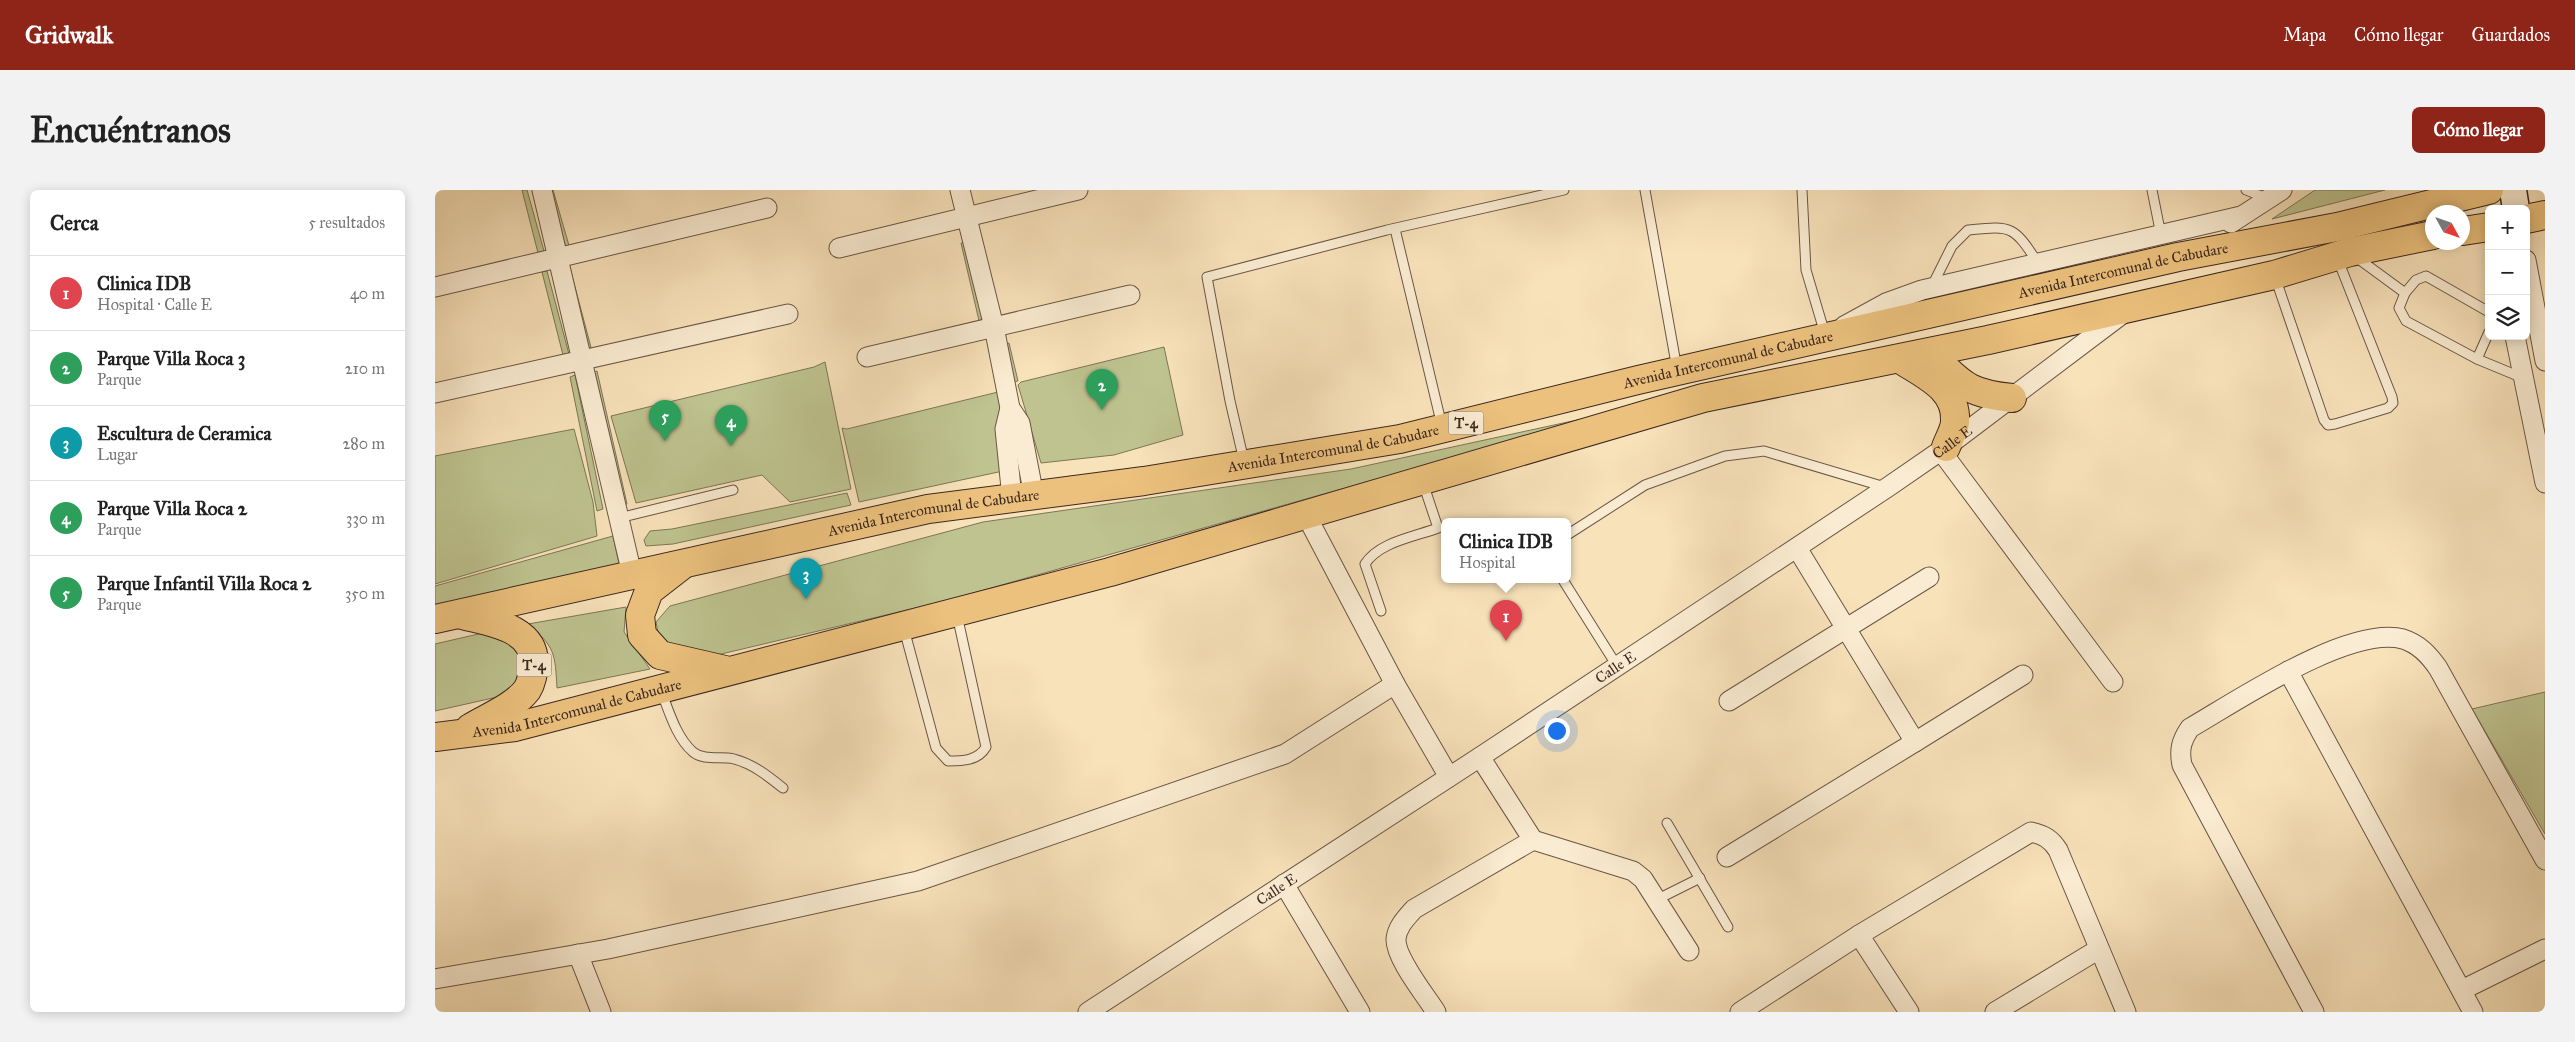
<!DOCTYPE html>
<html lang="es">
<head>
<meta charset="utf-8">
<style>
  :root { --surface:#fff; --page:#f2f2f2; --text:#222; --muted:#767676; --line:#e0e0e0; --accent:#8f2418 }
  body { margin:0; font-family:"IM FELL Great Primer",serif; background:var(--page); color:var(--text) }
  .controls { position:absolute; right:15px; top:15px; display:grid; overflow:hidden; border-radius:8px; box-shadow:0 2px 12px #0003 }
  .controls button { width:45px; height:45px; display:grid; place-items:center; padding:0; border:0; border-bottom:1px solid var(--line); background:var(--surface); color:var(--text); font:25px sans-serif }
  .compass { position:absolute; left:1990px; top:15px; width:45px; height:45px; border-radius:50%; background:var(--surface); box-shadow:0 2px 12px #0003; rotate:130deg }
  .you { position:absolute; left:1121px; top:540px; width:18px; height:18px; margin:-12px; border:4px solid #fff; border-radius:50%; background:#1a73e8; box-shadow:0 0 0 8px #1a73e833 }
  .badge { display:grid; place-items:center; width:32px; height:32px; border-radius:50%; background:var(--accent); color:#fff; font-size:16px; font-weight:700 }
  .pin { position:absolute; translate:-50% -41px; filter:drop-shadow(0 1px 2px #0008) }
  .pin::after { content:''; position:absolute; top:26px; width:18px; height:15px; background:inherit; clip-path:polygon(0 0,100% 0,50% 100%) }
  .popup { position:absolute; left:1006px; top:328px; width:130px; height:65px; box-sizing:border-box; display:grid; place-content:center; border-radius:8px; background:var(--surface); filter:drop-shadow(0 1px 4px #0005); font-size:16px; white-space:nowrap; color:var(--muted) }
  .popup b { font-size:19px; color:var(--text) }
  .popup::after { content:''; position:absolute; left:50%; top:100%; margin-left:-10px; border:10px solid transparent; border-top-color:var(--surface) }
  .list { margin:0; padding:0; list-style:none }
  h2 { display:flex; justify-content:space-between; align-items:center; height:65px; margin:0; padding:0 20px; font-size:21px }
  h2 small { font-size:16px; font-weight:400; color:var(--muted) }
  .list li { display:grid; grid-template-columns:32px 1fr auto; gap:15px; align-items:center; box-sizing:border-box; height:75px; padding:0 20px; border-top:1px solid var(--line) }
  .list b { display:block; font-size:19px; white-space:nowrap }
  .list p { margin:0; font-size:16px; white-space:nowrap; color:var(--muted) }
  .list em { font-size:16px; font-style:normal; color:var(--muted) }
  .icon { flex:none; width:28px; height:28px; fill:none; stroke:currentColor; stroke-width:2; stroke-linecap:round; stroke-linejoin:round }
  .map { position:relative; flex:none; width:2110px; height:822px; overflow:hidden; border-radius:8px }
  header { display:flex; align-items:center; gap:30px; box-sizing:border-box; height:70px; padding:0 25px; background:var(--accent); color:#fff }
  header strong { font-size:24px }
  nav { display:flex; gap:28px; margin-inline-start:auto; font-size:18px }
  .intro { display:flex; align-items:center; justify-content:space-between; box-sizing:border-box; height:120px; padding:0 30px }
  h1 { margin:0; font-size:35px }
  .button { padding:12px 22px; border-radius:8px; background:var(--accent); color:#fff; font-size:18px; font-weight:700 }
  main { display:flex; gap:30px; padding:0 30px }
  aside { flex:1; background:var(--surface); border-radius:8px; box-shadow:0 2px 12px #0003 }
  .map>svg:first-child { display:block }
  .green { fill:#bec38f; stroke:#7d7657 }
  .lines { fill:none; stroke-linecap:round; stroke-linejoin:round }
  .lane-casing { stroke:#6b5646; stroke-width:11 }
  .street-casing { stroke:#6b5646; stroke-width:21 }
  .secondary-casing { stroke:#3c281f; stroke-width:29 }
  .highway-casing { stroke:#3c281f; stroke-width:30 }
  .lane { stroke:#faecd2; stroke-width:9 }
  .street { stroke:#faecd2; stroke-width:19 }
  .secondary { stroke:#faecd2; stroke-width:26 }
  .highway { stroke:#ecc17d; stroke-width:28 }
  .labels { text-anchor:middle; stroke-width:4.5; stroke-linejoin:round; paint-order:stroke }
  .shield { fill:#faecd2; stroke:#756355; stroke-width:1 }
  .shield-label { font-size:14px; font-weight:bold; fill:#3c281f }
  .street-label { font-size:15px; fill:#3c281f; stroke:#faecd2 }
</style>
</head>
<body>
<header>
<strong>Gridwalk</strong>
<nav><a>Mapa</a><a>Cómo llegar</a><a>Guardados</a></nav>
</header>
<div class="intro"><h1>Encuéntranos</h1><a class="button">Cómo llegar</a></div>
<main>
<aside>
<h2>Cerca<small>5 resultados</small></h2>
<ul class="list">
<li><span class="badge" style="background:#e0444e">1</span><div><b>Clinica IDB</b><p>Hospital · Calle E</p></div><em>40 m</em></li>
<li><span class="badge" style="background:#2e9e5b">2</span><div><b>Parque Villa Roca 3</b><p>Parque</p></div><em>210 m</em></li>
<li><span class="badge" style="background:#0f9aa8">3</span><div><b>Escultura de Ceramica</b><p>Lugar</p></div><em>280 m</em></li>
<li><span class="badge" style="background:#2e9e5b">4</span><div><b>Parque Villa Roca 2</b><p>Parque</p></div><em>330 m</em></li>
<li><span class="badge" style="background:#2e9e5b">5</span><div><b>Parque Infantil Villa Roca 2</b><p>Parque</p></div><em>350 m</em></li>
</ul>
</aside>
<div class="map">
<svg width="2110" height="822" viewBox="0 0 2110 822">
  <rect width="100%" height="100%" fill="#f8e2ba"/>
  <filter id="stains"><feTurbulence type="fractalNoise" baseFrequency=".004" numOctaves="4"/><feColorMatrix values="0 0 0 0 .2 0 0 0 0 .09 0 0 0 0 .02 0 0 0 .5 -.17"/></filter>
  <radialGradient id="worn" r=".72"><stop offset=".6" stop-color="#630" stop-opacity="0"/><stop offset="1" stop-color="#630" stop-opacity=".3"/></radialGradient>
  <!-- green -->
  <g class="green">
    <path d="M 87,0 L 92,0 L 109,61 L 103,63 Z"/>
    <path d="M 113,0 L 118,0 L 135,59 L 129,60 Z"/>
    <path d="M 1880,0 L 1950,0 L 1837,29 Z"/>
    <path d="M 531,51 L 550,133 L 545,135 L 526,53 Z"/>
    <path d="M 135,78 L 158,165 L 152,167 L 130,80 Z"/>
    <path d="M 112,81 L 135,168 L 129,169 L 107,82 Z"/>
    <path d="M 574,153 L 583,191 L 577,192 L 568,155 Z"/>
    <path d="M 729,157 L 748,245 L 679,265 L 606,273 L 583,195 L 586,192 Z"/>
    <path d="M 390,172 L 416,299 L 355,312 L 327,285 L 201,313 L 176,226 L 379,177 Z"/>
    <path d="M 162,181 L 192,314 L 186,316 L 157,183 Z"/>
    <path d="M 140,185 L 168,319 L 162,321 L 135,187 Z"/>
    <path d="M 563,202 L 582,278 L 424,312 L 407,238 L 412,239 Z"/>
    <path d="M 1179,222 L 510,411 L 282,465 L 243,462 L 224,447 L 221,432 L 235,416 L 548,332 L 916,279 Z"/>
    <path d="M 139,239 L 158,312 L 162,346 L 0,394 L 0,266 Z"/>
    <path d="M 412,303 L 416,315 L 238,354 L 211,356 L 209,350 L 215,341 L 237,339 Z"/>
    <path d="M 178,346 L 184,374 L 0,417 L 0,396 Z"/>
    <path d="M 191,417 L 189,442 L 215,479 L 122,498 C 120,463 120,457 93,434 Z"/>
    <path d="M 52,442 L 77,450 L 94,475 L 76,504 L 0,521 L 0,454 Z"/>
    <path d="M 2110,502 L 2110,644 L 2037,519 Z"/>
  </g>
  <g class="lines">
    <defs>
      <g id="lane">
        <path d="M 1210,0 L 1242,179"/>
        <path d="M 1367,0 L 1371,80 L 1390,144"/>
        <path d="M 1717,0 L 1726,45"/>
        <path d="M 1811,0 L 1834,9"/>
        <path d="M 960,39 L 1007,236"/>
        <path d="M 1921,67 L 1970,103 L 1964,118 L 1971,131 L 2042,169 L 2088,188"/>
        <path d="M 1840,87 L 1889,230 L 1893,235 L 1900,234 L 1953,218 L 1958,213 L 1957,207 L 1903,70"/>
        <path d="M 1497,96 L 1517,56 L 1533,40 C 1577,36 1578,35 1603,73"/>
        <path d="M 1970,103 L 1981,90 L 1991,86 L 2054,122"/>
        <path d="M 2042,169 L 2054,142"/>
        <path d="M 809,271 L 795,211 L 772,87 L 952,40 L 1129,0"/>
        <path d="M 184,328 L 298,300"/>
        <path d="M 1132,345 L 1210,295 L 1290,266 L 1329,261 L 1450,297"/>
        <path d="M 1128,390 L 1182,476"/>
        <path d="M 946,421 L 930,374 C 944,352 979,347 1003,338 L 988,293"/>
        <path d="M 469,439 L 501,558 L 513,571 C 527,571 543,571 551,557 L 522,425"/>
        <path d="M 226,501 C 234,521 241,547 258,562 C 269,571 286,566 299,569 C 318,574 333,586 348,598"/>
        <path d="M 1232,633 L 1293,737"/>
        <path d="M 1221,710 L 1265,688"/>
      </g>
      <g id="street">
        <path d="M 107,0 L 197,384"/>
        <path d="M 525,0 L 559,137 L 575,218 L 585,233 L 599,306"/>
        <path d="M 1796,33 L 1847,0"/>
        <path d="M 404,58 L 643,0"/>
        <path d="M 2091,70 L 2110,171"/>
        <path d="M 0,97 L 332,18"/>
        <path d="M 1409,136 L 1451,113 L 1487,100 L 1806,26"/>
        <path d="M 2080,146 L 2110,293"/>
        <path d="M 432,167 L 695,105"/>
        <path d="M 0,203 L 353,124"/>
        <path d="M 575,218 L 570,239 L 577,308"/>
        <path d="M 1506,261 L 1678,492"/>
        <path d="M 871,325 L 960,494 L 1014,587"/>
        <path d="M 1853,481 L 2038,822"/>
        <path d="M 1294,511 L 1494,387"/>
        <path d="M 1480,552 L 1588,485"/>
        <path d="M 1045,567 L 1098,650 L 1198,681 L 1208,689 L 1254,761"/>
        <path d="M 1292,667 L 1480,552 L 1362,358"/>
        <path d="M 849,694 L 925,822"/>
        <path d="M 1424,745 L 1474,822"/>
        <path d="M 143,764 L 166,822"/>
        <path d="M 0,789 L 173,759 L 483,691 L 850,564 L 960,494"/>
        <path d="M 2027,800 L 2110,759"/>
        <path id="s1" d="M 653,822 L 1045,567 L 1453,297 L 1511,257 L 1690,122"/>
        <path d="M 1001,822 C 991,806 960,768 961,749 C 962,737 971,728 979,719 L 1098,650"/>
        <path d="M 1305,822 L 1424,745 L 1596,642 C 1609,645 1616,649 1623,660 L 1691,822"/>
        <path d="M 1560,822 L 1664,759"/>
        <path d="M 1879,822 L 1747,575 C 1744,560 1746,551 1755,538 C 1802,511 1914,435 1968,449 C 1984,454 1994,465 2003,478 L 2110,670"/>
      </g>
      <path id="secondary" d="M 2078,0 L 2081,19"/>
      <g id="highway">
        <path d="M 2091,29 L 2110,25"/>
        <path d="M 2028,41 L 2054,37"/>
        <path d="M 1465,169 C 1489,185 1522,198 1520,231 C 1520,239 1514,249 1511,257"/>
        <path d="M 1503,171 C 1529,198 1539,204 1577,208"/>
        <path d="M 245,377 L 214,401 L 205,425 L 207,445 L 225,465 L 290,480"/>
        <path d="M 27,425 C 54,432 100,437 99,474 C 98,483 97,492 92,500 C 79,517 53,527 35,538"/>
        <path id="s2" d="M 0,429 L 493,319 L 709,291 L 965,249 L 1203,190 L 1743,67 L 1902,37 L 2054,0"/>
        <path id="s3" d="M 0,547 L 80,537 L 675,382 L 1268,208 L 1553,150 L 1839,85 L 1915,62 L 1998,45"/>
      </g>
    </defs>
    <!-- lane casing -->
    <use href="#lane" class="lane-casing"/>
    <!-- street casing -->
    <use href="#street" class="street-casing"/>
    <!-- secondary casing -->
    <use href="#secondary" class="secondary-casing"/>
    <!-- highway casing -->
    <use href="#highway" class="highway-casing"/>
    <!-- lane -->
    <use href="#lane" class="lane"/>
    <!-- street -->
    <use href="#street" class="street"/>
    <!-- secondary -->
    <use href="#secondary" class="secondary"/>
    <!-- highway -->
    <use href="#highway" class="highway"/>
  </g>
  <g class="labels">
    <!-- shield labels -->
    <g class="shield">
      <rect x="1013.5" y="221.5" width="35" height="23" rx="4"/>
      <rect x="81.5" y="463.5" width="35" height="23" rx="4"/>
    </g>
    <g class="shield-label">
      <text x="1031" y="238">T-4</text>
      <text x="99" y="480">T-4</text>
    </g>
    <!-- street labels -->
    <g class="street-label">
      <text dy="5" stroke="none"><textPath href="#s2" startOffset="1725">Avenida Intercomunal de Cabudare</textPath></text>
      <text dy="5" stroke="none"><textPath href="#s2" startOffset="1320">Avenida Intercomunal de Cabudare</textPath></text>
      <text dy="5" stroke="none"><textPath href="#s1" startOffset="1035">Calle E</textPath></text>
      <text dy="5" stroke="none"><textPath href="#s2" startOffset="915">Avenida Intercomunal de Cabudare</textPath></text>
      <text dy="5" stroke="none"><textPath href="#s2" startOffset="510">Avenida Intercomunal de Cabudare</textPath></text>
      <text dy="5" stroke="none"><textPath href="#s1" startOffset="630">Calle E</textPath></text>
      <text dy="5" stroke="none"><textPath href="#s3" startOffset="145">Avenida Intercomunal de Cabudare</textPath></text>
      <text dy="5" stroke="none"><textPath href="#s1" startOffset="225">Calle E</textPath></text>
    </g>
  </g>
  <rect width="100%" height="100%" filter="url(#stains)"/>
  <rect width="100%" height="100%" fill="url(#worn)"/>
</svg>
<div class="controls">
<button>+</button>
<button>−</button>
<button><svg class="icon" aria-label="layers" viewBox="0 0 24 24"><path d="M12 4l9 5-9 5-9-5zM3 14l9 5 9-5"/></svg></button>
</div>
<svg class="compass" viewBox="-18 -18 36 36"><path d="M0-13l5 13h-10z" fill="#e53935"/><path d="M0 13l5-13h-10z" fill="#767676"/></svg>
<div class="you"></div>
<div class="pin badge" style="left:1071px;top:451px;background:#e0444e">1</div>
<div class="popup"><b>Clinica IDB</b>Hospital</div>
<div class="pin badge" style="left:667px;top:220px;background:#2e9e5b">2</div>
<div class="pin badge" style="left:371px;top:409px;background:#0f9aa8">3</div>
<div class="pin badge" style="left:296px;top:256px;background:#2e9e5b">4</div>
<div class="pin badge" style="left:230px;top:251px;background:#2e9e5b">5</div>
</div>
</main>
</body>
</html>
